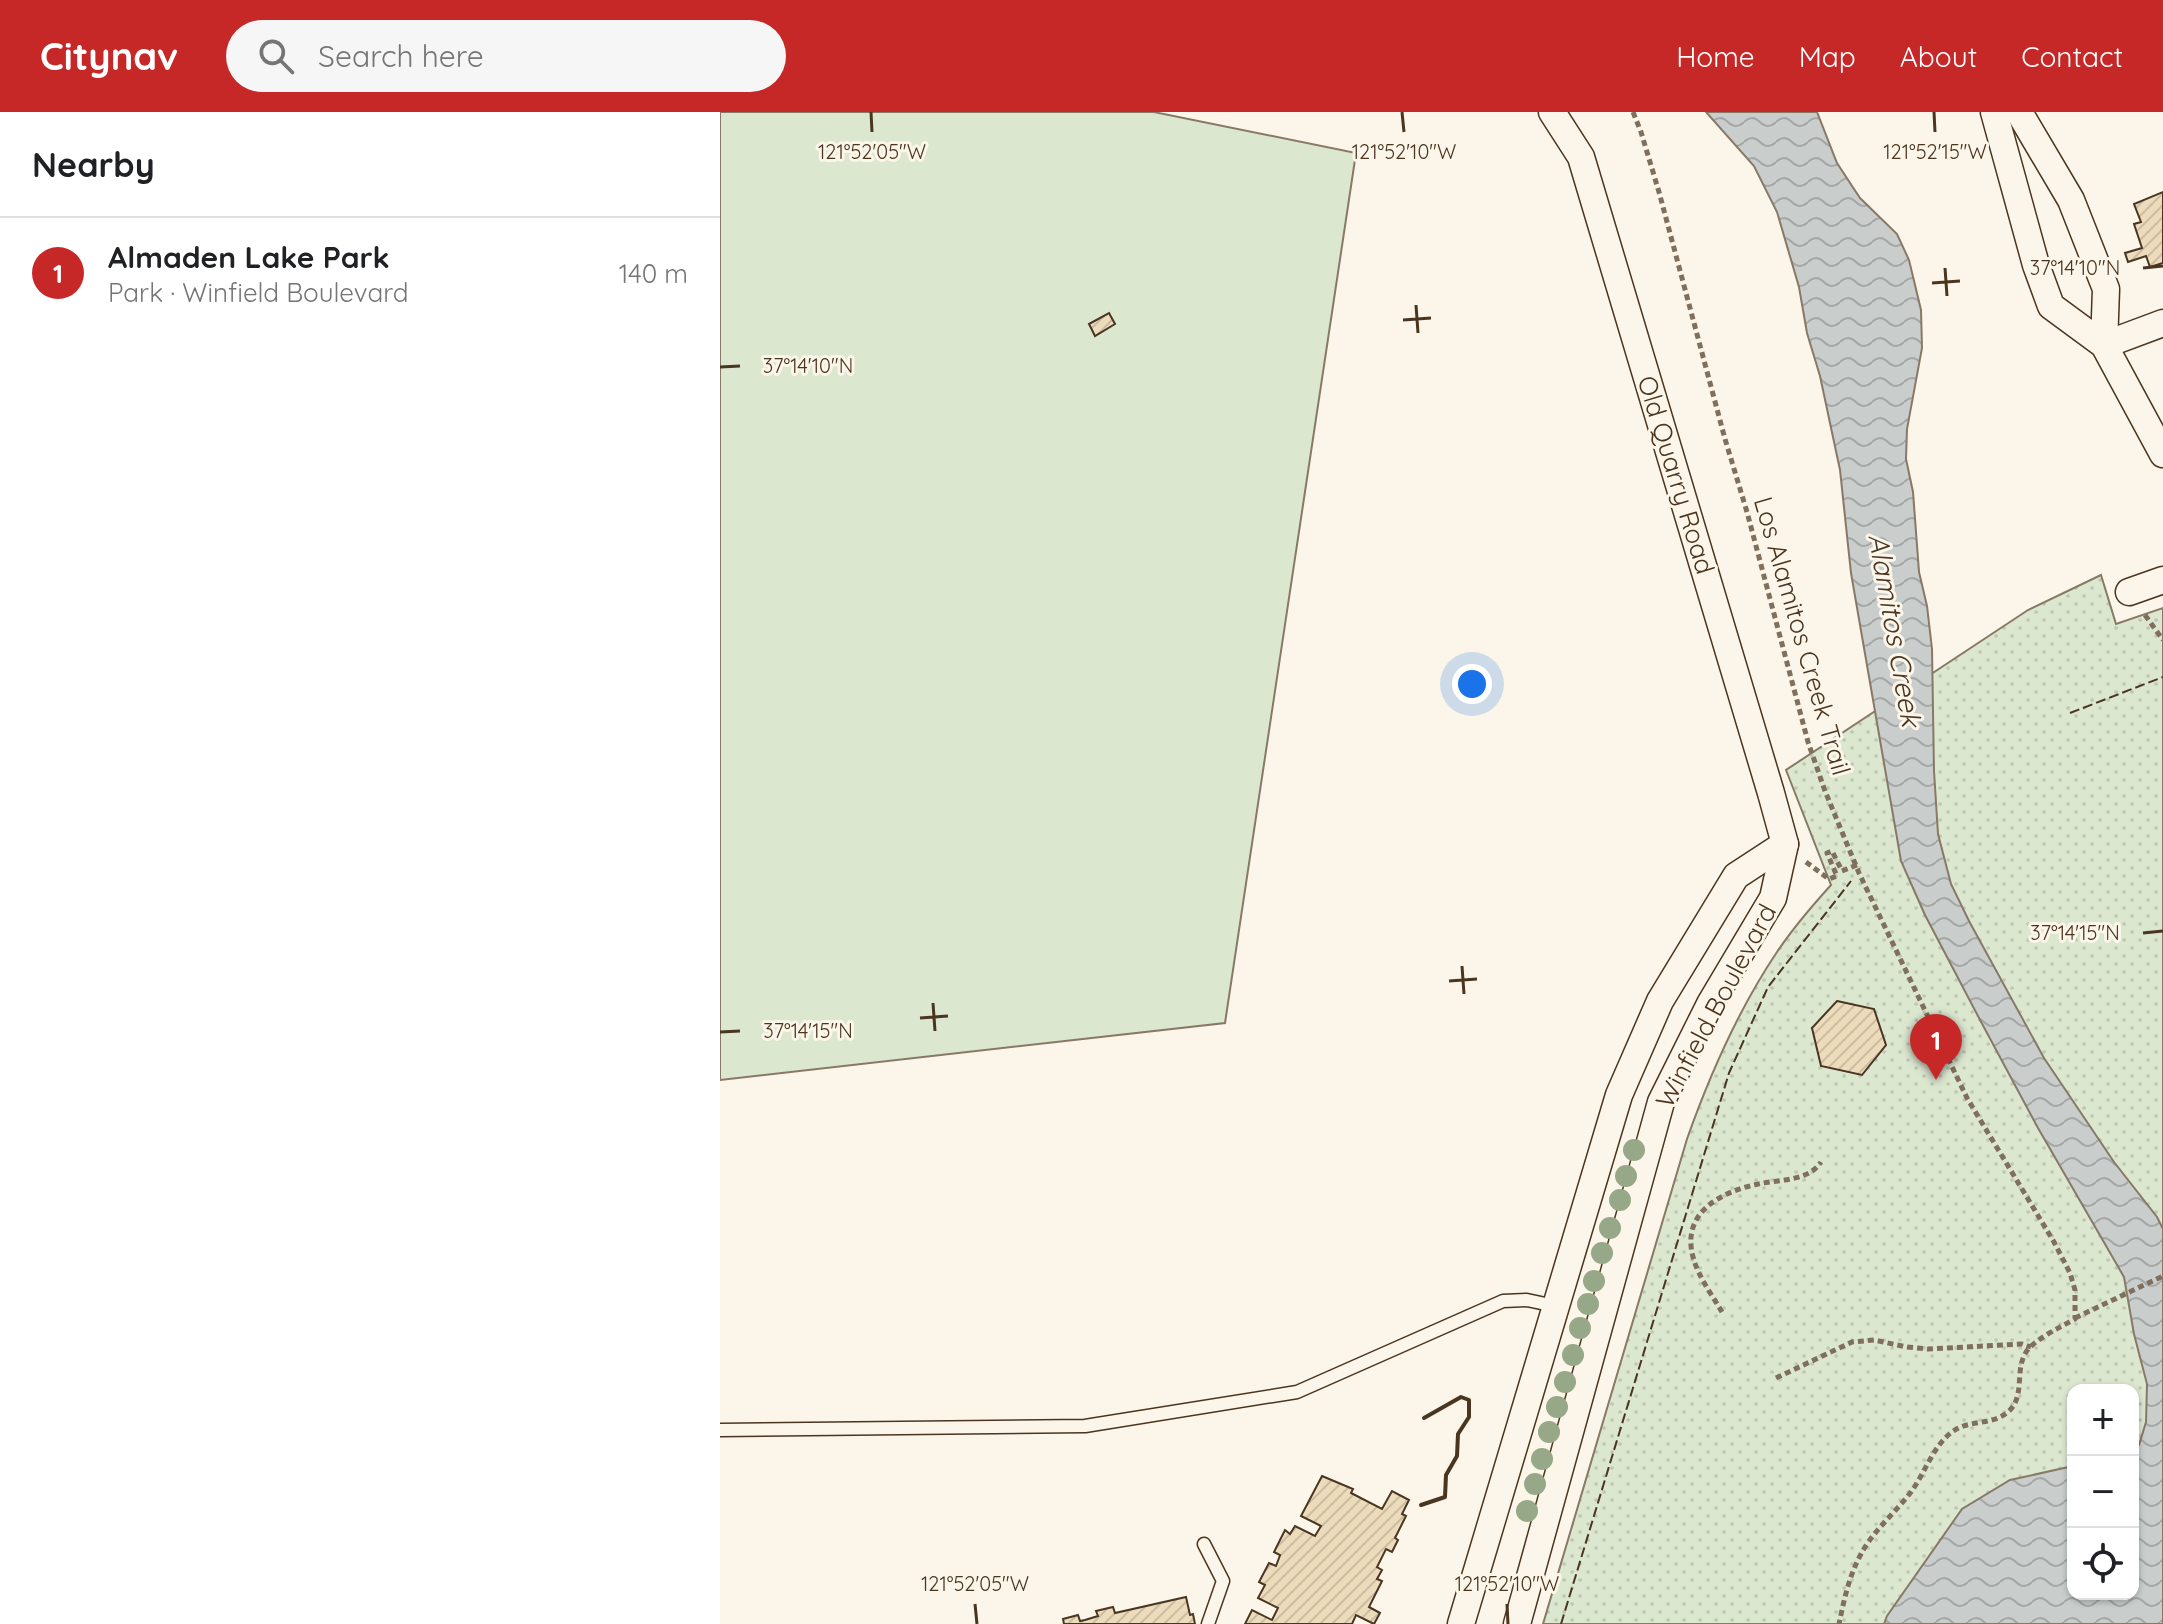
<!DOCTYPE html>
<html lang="en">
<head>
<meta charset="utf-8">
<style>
  :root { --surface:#fff; --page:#f6f6f6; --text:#202124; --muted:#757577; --line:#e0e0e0; --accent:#c62828 }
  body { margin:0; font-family:Quicksand,sans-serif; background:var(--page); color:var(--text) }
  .controls { position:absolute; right:24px; bottom:24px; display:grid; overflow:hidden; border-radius:16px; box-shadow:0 2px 6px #0004 }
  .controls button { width:72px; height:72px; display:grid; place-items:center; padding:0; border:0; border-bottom:2px solid var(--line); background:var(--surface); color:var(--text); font:40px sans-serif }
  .you { position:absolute; left:752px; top:572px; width:28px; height:28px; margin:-20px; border:6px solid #fff; border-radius:50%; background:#1a73e8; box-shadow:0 0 0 12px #1a73e833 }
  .badge { display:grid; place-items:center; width:52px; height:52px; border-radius:50%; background:var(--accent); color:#fff; font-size:26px; font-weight:700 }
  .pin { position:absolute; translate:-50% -66px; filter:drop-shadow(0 2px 4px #0008) }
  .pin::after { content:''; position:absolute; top:42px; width:28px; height:24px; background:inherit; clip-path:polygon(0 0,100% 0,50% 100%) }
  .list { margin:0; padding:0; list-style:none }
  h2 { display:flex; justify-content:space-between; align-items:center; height:104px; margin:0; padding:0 32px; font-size:34px }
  h2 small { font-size:26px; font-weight:400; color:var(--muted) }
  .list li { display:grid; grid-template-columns:52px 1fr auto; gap:24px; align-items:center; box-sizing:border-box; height:112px; padding:0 32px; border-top:2px solid var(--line) }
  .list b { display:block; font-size:30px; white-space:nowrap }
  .list p { margin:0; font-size:26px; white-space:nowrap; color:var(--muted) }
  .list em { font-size:26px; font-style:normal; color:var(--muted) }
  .icon { flex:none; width:44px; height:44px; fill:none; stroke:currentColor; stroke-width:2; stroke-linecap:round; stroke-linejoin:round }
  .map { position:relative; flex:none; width:1443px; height:1512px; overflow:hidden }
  header { display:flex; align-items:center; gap:48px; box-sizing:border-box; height:112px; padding:0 40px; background:var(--accent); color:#fff }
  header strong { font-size:38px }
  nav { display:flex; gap:44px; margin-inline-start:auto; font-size:28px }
  .search { width:560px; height:72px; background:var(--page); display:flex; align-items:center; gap:20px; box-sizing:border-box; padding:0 28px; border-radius:44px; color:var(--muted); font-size:30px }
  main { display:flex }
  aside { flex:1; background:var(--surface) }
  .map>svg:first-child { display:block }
  .green { fill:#dce7d0; stroke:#887966; stroke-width:2 }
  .park { fill:url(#park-dots); stroke:#887966; stroke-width:2; fill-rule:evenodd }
  .water { fill:url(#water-waves); stroke:#887966; stroke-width:2 }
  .building { fill:url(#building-hatch); stroke:#4a3520; stroke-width:2 }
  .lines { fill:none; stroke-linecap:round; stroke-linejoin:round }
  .lane-casing { stroke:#4a3520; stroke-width:15 }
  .street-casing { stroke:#4a3520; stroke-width:29 }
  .path { stroke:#7f6f5c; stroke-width:5; stroke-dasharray:6 4; stroke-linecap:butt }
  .lane { stroke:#fbf6e9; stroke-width:12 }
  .street { stroke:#fbf6e9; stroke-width:26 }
  .fence { stroke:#4a3520; stroke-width:2; stroke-dasharray:10 4; stroke-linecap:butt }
  .wall { stroke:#4a3520; stroke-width:4 }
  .tree { fill:#96a887 }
  .ticks { fill:none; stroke:#4a3520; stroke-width:3 }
  .labels { text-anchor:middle; stroke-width:6; stroke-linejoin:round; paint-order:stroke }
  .street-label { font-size:26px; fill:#4a3520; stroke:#fbf6e9 }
  .water-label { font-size:28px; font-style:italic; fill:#4a3520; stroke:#fbf6e9 }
  .ticks-label { font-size:20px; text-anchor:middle; fill:#4a3520; stroke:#fbf6e9; stroke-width:6; stroke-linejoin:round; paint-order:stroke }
</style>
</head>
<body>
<header>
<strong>Citynav</strong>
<div class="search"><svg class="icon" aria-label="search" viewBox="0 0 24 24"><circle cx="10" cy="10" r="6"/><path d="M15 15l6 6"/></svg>Search here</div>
<nav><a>Home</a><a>Map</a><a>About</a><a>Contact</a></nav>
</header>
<main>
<aside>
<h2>Nearby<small></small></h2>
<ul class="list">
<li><span class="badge">1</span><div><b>Almaden Lake Park</b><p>Park · Winfield Boulevard</p></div><em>140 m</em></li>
</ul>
</aside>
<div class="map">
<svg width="1443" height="1512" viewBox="0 0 1443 1512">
  <defs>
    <pattern id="park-dots" width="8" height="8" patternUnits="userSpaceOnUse" patternTransform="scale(2)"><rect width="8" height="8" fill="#dce7d0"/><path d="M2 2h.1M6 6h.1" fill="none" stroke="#bec7b2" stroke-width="1.8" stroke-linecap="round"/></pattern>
    <pattern id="water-waves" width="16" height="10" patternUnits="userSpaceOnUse" patternTransform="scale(2)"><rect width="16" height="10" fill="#c9cecd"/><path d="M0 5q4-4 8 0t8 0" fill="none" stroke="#a5a8a6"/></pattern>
    <pattern id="building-hatch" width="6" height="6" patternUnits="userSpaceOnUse" patternTransform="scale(2)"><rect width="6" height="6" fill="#ecdcbc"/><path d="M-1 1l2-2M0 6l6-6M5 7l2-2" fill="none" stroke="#ccbda1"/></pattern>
  </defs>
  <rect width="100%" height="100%" fill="#fbf6e9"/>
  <!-- green -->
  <path class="green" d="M 0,0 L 434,0 L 636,41 L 505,911 L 0,968 Z"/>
  <!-- park -->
  <path class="park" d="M 1381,463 L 1396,512 L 1443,496 L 1443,1512 L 823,1512 L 967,1027 C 990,962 1018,898 1057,840 C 1073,816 1092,794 1111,773 L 1066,658 L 1308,498 ZM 1353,1278 L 1413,1278 L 1413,1482 L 1353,1482 Z"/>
  <!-- water -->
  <path class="water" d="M 986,0 L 1097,0 L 1117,51 L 1140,86 L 1177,122 L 1189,148 L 1201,198 L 1202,236 L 1187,317 L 1186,347 L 1193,380 L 1199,460 L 1207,494 L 1212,537 L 1214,659 L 1218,722 L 1231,772 L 1249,809 L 1324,946 L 1394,1050 L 1437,1105 L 1443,1117 L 1443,1512 L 1164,1512 L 1167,1504 L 1242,1397 L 1290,1368 L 1353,1354 L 1353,1482 L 1413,1482 L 1413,1338 L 1419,1333 L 1426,1310 L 1427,1272 L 1414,1222 L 1404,1165 L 1318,1016 L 1259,906 L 1205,803 L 1181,749 L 1131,461 L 1120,358 L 1100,264 L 1087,221 L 1079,175 L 1057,100 L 1034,54 Z"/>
  <!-- building -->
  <g class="building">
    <path d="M 1443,80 L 1443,151 L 1430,155 L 1426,144 L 1408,150 L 1405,141 L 1422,136 L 1414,112 L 1421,110 L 1414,92 Z"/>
    <path d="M 389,201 L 395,212 L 375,224 L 369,212 Z"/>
    <path d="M 1117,889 L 1154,897 L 1166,933 L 1142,963 L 1101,954 L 1092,916 Z"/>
    <path d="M 602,1364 L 633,1377 L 631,1381 L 662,1397 L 672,1379 L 689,1388 L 682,1402 L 686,1404 L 675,1426 L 678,1428 L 672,1440 L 666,1437 L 657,1455 L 662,1458 L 657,1467 L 662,1469 L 649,1495 L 660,1501 L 654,1512 L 636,1503 L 632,1512 L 525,1512 L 532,1498 L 552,1508 L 558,1496 L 538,1486 L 545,1473 L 539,1470 L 549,1451 L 556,1454 L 559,1446 L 560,1443 L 554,1440 L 565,1418 L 570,1422 L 575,1414 L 595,1424 L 601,1414 L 581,1404 Z"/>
    <path d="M 466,1485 L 470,1503 L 473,1502 L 475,1512 L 344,1512 L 343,1507 L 358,1503 L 360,1509 L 365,1508 L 378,1504 L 376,1499 L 393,1495 L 395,1501 Z"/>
  </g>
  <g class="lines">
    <defs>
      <g id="lane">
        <path d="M 0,1318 L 365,1314 L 577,1280 L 783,1189 L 807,1188 L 835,1194"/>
        <path d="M 484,1432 L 503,1469 L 488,1512"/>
      </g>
      <g id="street">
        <path d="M 1274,0 L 1316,153 L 1331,194 L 1384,233 L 1443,342"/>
        <path d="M 1299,0 L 1351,88 L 1386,177 L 1384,233"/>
        <path d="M 1384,233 L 1443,211"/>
        <path d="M 1409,480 L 1443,468"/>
        <path d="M 741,1512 L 899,983 L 940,889 L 1016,764 L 1065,732"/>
        <path d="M 797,1512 L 941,990 L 990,892 L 1053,786 L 1065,732 L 1051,681 L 861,45 L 832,0"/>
      </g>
    </defs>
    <!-- lane casing -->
    <use href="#lane" class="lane-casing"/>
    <!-- street casing -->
    <use href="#street" class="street-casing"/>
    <!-- path -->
    <g class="path">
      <path d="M 913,0 L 921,20 L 939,80 L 1005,327 L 1027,400 L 1088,630 L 1105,679 L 1139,761 L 1247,986 L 1334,1130 L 1350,1161 L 1355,1178 L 1355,1207 C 1341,1215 1312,1228 1305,1242 C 1295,1260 1305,1284 1289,1299 C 1273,1314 1249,1307 1232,1320 C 1213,1334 1205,1361 1191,1380 C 1175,1401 1153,1419 1141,1442 C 1129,1464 1124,1488 1119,1512"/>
      <path d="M 1425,503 L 1443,528"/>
      <path d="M 1086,750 L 1109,767 L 1117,764 L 1107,741 L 1112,739 L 1122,759 L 1137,753"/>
      <path d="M 1002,1200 C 992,1183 978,1164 973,1145 C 961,1100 1001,1080 1038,1072 C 1059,1067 1088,1070 1101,1050"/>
      <path d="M 1355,1206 L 1443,1164"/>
      <path d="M 1056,1266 L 1132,1230 L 1154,1228 L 1187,1235 L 1208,1237 L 1302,1232 L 1311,1235"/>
    </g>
    <!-- lane -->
    <use href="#lane" class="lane"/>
    <!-- street -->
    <use href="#street" class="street"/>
    <!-- fence -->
    <g class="fence">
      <path d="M 1350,601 L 1443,565"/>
      <path d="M 841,1512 L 1009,961 L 1048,875 L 1131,769"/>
    </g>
    <!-- wall -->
    <path class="wall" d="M 701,1393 L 725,1385 L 726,1363 L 737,1344 L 738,1322 L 749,1305 L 749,1288 L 741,1285 L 704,1306"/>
  </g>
  <!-- trees -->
  <g class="tree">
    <circle cx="914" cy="1038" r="11"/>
    <circle cx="906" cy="1064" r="11"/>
    <circle cx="900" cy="1088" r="11"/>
    <circle cx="890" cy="1116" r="11"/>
    <circle cx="882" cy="1141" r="11"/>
    <circle cx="874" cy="1169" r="11"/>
    <circle cx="868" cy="1192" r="11"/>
    <circle cx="860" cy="1216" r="11"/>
    <circle cx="853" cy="1243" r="11"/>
    <circle cx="845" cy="1270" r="11"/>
    <circle cx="837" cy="1295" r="11"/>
    <circle cx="829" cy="1320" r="11"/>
    <circle cx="822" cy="1347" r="11"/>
    <circle cx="815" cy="1372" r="11"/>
    <circle cx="807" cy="1399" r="11"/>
  </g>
  <!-- ticks -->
  <path class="ticks" d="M 151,0 L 152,20M 682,0 L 684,20M 1214,0 L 1215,20M 1225,156 L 1227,184M 1423,156 L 1443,154M 1212,171 L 1240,169M 696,193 L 698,221M 683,208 L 711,206M 0,255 L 20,254M 1423,821 L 1443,819M 742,854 L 744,882M 729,869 L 757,867M 213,891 L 215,919M 200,906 L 228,904M 0,920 L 20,919M 255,1492 L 257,1512M 787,1492 L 788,1512"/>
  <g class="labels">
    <!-- street labels -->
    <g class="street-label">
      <text transform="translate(956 363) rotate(73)" y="9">Old Quarry Road</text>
      <text transform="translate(1082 524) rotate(74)" y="9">Los Alamitos Creek Trail</text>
      <text transform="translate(996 894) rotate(-62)" y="9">Winfield Boulevard</text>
    </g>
    <!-- water labels -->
    <g class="water-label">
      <text transform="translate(1175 518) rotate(80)" y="10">Alamitos Creek</text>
    </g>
  </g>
  <g class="ticks-label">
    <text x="152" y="47">121°52'05"W</text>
    <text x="684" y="47">121°52'10"W</text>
    <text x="1215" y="47">121°52'15"W</text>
    <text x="1355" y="163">37°14'10"N</text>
    <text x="88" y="261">37°14'10"N</text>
    <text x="1355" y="828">37°14'15"N</text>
    <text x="88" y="926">37°14'15"N</text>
    <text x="255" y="1479">121°52'05"W</text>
    <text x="787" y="1479">121°52'10"W</text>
  </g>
</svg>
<div class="controls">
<button>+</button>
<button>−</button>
<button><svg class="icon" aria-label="locate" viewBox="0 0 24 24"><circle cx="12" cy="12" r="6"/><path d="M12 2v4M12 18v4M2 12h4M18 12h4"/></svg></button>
</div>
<div class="you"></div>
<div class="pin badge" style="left:1216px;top:968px">1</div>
</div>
</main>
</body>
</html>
